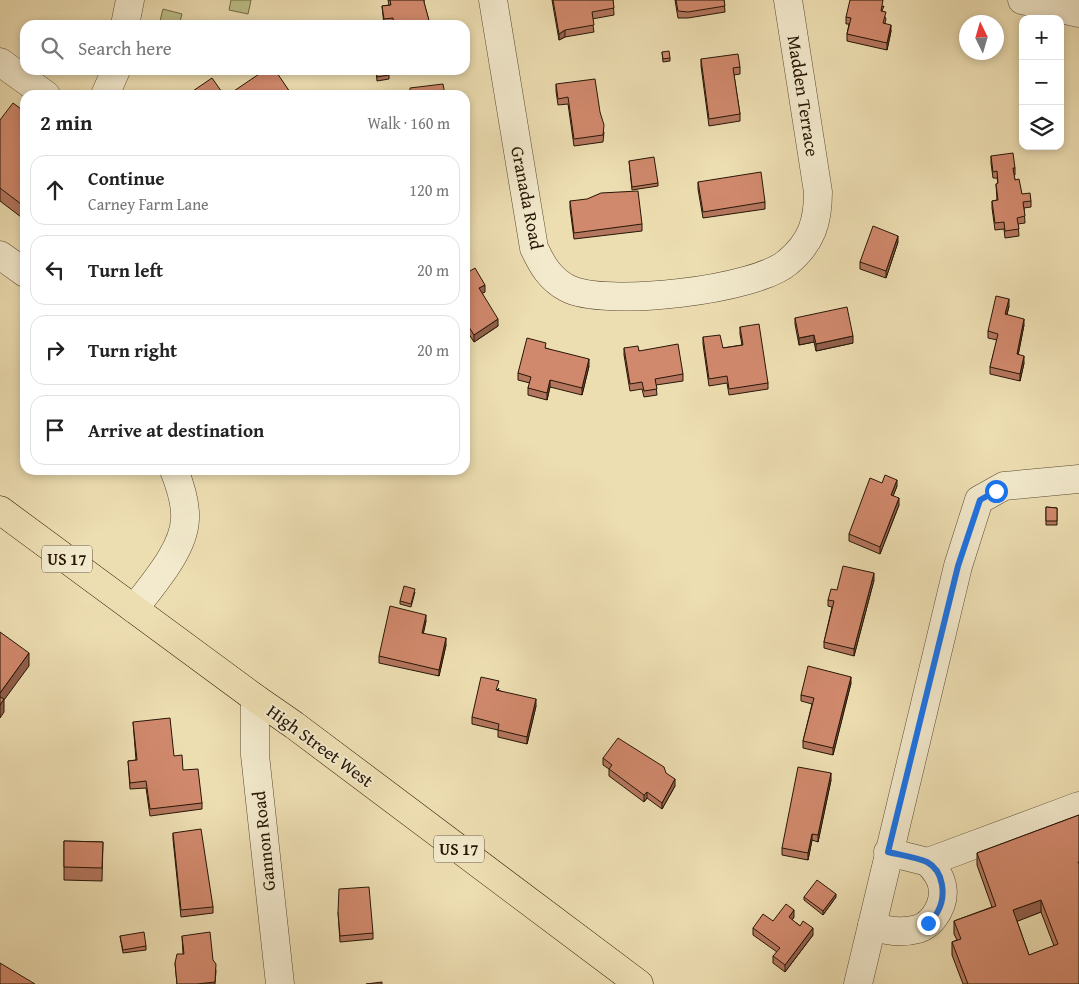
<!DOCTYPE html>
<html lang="en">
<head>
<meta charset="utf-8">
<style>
  :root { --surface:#fff; --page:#f6f6f6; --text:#222; --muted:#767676; --line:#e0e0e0 }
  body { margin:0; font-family:"Gentium Book Plus",serif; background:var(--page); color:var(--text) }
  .controls { position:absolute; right:15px; top:15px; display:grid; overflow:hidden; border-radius:10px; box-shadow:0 2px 8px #0003 }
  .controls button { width:45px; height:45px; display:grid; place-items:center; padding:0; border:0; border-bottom:1px solid var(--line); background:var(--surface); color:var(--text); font:25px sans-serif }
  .compass { position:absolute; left:959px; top:15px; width:45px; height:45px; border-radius:50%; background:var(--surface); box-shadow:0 2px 8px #0003; rotate:355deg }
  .stop { position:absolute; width:15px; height:15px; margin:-11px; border:4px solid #1a73e8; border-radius:50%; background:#fff }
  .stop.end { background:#1a73e8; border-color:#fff; box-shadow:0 1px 5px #0008 }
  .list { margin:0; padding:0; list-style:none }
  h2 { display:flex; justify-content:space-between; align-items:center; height:65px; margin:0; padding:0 20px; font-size:21px }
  h2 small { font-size:16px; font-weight:400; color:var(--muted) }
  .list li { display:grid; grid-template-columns:32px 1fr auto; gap:15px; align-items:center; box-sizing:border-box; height:70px; margin:0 10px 10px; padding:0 10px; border:1px solid var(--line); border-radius:15px }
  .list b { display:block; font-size:19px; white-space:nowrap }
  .list p { margin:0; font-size:16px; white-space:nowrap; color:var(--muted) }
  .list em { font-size:16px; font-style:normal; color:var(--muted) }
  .icon { flex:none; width:28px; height:28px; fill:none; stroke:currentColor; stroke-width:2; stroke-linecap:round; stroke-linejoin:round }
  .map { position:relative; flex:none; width:1079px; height:984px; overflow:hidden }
  .search { position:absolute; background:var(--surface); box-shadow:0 2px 8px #0003; left:20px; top:20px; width:450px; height:55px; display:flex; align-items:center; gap:12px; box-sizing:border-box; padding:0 18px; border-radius:15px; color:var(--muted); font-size:19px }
  .panel { position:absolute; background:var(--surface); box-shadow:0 2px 8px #0003; left:20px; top:90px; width:450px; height:385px; border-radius:15px }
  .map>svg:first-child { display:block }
  .green { fill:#bdc088; stroke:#726b46 }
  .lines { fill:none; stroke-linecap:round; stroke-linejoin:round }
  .minor-casing { stroke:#584830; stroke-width:29 }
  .major-casing { stroke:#261605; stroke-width:29 }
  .minor { stroke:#f3eacd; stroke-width:28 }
  .major { stroke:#eddeb2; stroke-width:28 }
  .wall { fill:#b4765e; stroke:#261605; fill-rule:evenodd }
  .shaded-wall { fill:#92604c; stroke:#261605 }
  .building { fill:#d1896d; stroke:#261605; fill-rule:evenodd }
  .route { stroke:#1a73e8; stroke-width:6 }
  .labels { text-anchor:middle; stroke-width:4; stroke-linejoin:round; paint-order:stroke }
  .shield { fill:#f3eacd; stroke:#645641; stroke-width:1 }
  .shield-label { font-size:16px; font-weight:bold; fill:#261605 }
  .street-label { font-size:18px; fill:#261605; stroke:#f3eacd }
</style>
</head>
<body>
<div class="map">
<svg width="1079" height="984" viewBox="0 0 1079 984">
  <rect width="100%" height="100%" fill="#eddeb2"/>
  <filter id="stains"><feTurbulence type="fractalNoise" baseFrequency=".004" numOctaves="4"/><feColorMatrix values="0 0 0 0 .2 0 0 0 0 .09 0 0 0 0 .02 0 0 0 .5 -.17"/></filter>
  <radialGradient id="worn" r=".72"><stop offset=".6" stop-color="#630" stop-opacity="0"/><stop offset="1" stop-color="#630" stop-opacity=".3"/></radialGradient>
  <!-- green -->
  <g class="green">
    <path d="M 231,0 L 251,0 L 248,14 L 229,10 Z"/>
    <path d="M 163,9 L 182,14 L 179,25 L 159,25 Z"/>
  </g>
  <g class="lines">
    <defs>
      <g id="minor">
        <path d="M 493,0 L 534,248 C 542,265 550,279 567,288 C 604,308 757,290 788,262 C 812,242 818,221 818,192 L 788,0"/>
        <path d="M 1022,0 L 1079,13"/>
        <path d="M 125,25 L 130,0"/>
        <path d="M 0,62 L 46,95"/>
        <path d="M 105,95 L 116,70"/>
        <path d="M 0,255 L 25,273"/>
        <path d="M 134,609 C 152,585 184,550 185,519 C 186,503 180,485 174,470"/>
        <path d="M 255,698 L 255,755 L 280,984"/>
        <path d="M 888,852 L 928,862 L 1079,806"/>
        <path d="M 872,926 C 886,931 903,933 918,929 C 935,923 946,902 942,885 C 940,875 934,869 928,862"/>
        <path d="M 858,984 L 958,566 L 979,500 L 1004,486 L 1079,479"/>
      </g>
      <path id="major" d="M 0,510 L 255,698 L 294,725 L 639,984"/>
    </defs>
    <!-- minor casing -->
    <use href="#minor" class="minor-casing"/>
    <!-- major casing -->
    <use href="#major" class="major-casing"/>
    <!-- minor -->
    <use href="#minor" class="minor"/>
    <!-- major -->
    <use href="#major" class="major"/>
  </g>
  <!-- wall -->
  <g class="wall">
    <path d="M 388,0 L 424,0 L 424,3 L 430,25 L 384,25 L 382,6 L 389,5 Z"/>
    <path d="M 552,0 L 613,0 L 614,15 L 592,19 L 594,32 L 565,37 L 559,40 Z"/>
    <path d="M 675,0 L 724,0 L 725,12 L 688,18 L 678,18 Z"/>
    <path d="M 884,6 L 882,11 L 886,19 L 885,23 L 891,31 L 887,50 L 847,41 L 847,34 L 849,24 L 846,24 L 846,17 Z"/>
    <path d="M 662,52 L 670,58 L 670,61 L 663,62 Z"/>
    <path d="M 701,59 L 740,67 L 740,74 L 734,75 L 740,114 L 740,121 L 709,126 L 701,66 Z"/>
    <path d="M 376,70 L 389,75 L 389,79 L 377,81 Z"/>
    <path d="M 556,84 L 604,132 L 603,142 L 574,146 L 568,104 L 558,105 L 556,91 Z"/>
    <path d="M 25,112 L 25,220 L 0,201 L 0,120 Z"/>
    <path d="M 991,156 L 1015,168 L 1015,175 L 1014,175 L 1015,180 L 1022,194 L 1031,201 L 1031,207 L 1024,208 L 1025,223 L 1018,224 L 1019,236 L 1005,238 L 1004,229 L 995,230 L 992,208 L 992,201 L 997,200 L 996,184 L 998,183 L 997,178 L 993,178 L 991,163 Z"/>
    <path d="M 629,161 L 658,183 L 658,186 L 632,190 Z"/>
    <path d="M 698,182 L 765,202 L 765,209 L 703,218 L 698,189 Z"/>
    <path d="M 570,201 L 642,224 L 642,231 L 574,239 L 570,208 Z"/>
    <path d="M 898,242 L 886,278 L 860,269 L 860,262 Z"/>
    <path d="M 465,274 L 485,292 L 482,293 L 498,326 L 474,342 L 465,328 Z"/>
    <path d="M 1009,306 L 1007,315 L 1024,325 L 1018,355 L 1024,363 L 1020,381 L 990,374 L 990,367 L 997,340 L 988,338 L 988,331 Z"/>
    <path d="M 795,318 L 853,343 L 816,351 L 814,342 L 799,345 L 795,324 Z"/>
    <path d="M 740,327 L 768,383 L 768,389 L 729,395 L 727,383 L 709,386 L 703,344 L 703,337 L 723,348 L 742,345 L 740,334 Z"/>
    <path d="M 546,348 L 589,366 L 582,395 L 550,387 L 547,400 L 528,395 L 528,388 L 530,383 L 518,380 L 518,373 Z"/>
    <path d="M 624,348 L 639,351 L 683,374 L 683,381 L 656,385 L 657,395 L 644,397 L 642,389 L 630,391 L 624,355 Z"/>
    <path d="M 882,483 L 897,486 L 893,496 L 899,505 L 880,554 L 849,541 L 849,534 Z"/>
    <path d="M 1046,507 L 1057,508 L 1057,525 L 1046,525 Z"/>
    <path d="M 874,580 L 854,656 L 824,648 L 824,642 L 832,607 L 828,606 L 828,600 L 837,590 Z"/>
    <path d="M 415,592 L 411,607 L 400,604 L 400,601 Z"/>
    <path d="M 426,621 L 423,633 L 446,645 L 439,676 L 379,663 L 379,656 Z"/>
    <path d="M 851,683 L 833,755 L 803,748 L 803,741 L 812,704 L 801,701 L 801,695 Z"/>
    <path d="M 499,688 L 498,690 L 536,706 L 527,744 L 498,737 L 498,730 L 472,724 L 472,717 Z"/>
    <path d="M 133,722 L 174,756 L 202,803 L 202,809 L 150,816 L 146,788 L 130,789 L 128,761 L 136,760 Z"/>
    <path d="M 603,758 L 666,773 L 675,786 L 662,809 L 647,798 L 644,802 L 609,776 L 609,769 L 603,765 Z"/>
    <path d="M 831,780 L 818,842 L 812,840 L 808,860 L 782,855 L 782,848 Z"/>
    <path d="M 1079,815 L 1079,984 L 963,984 L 952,955 L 952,942 L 957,940 L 954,934 L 954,921 L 992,907 L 977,865 L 977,853 ZM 1041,912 L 1054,946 L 1029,955 L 1017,921 Z"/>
    <path d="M 173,833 L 213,907 L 213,913 L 181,917 L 173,839 Z"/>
    <path d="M 64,841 L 103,842 L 102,881 L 64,880 Z"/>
    <path d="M 804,897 L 836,897 L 823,915 L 804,900 Z"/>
    <path d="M 338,912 L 373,933 L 373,939 L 340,942 Z"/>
    <path d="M 794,917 L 792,920 L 813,935 L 785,972 L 773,963 L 773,956 L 777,952 L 753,935 L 753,928 L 773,921 Z"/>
    <path d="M 120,936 L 146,946 L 146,950 L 123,953 Z"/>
    <path d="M 182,936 L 213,960 L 216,971 L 215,984 L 177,984 L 175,963 L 183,954 Z"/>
  </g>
  <!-- shaded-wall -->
  <g class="shaded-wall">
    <path d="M 891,25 L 891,31 L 887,50 L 887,43 Z"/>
    <path d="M 565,30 L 565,37 L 559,40 L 559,34 Z"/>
    <path d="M 898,236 L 898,242 L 886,278 L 886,271 Z"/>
    <path d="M 485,285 L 485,292 L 479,295 L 479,288 Z"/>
    <path d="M 1009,299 L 1009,306 L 1005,321 L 1005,314 Z"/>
    <path d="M 498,319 L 498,326 L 474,342 L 474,335 Z"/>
    <path d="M 1024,319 L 1024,325 L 1017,361 L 1017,354 Z"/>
    <path d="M 814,335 L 814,342 L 799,345 L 799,338 Z"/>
    <path d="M 853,336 L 853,343 L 816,351 L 816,344 Z"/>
    <path d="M 1024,356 L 1024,363 L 1020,381 L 1020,374 Z"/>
    <path d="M 589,359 L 589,366 L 582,395 L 582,388 Z"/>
    <path d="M 550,380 L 550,387 L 547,400 L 547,393 Z"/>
    <path d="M 897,480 L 897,486 L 891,501 L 891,495 Z"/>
    <path d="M 899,498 L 899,505 L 880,554 L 880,547 Z"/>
    <path d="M 874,573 L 874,580 L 854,656 L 854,649 Z"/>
    <path d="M 426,615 L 426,621 L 422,640 L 422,633 Z"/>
    <path d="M 446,638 L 446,645 L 439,676 L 439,670 Z"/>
    <path d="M 29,653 L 29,666 L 4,700 L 4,712 L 0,718 L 0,693 Z"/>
    <path d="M 851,677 L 851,683 L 833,755 L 833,748 Z"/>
    <path d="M 536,699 L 536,706 L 527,744 L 527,737 Z"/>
    <path d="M 831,773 L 831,780 L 818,842 L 818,835 Z"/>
    <path d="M 675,779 L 675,786 L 662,809 L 662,803 Z"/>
    <path d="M 647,792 L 647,798 L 644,802 L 644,795 Z"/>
    <path d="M 812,834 L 812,840 L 808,860 L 808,853 Z"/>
    <path d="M 836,894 L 836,897 L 823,915 L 823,911 Z"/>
    <path d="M 1041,900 L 1041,912 L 1013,923 L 1013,910 Z"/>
    <path d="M 794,910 L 794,917 L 789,924 L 789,917 Z"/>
    <path d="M 813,928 L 813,935 L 785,972 L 785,965 Z"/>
  </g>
  <!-- building -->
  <g class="building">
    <path d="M 390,0 L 424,0 L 424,2 L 430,24 L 422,25 L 394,25 L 393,18 L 384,19 L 382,6 L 391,5 Z"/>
    <path d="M 553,0 L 613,0 L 614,8 L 592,12 L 594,25 L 565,30 L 559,34 Z"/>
    <path d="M 676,0 L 724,0 L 725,6 L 688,12 L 678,11 Z"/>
    <path d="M 850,0 L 883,0 L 881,11 L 886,12 L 883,23 L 891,25 L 887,43 L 847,34 L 851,18 L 846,17 Z"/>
    <path d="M 669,51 L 670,58 L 663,59 L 662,52 Z"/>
    <path d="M 738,54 L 740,67 L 733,68 L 740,114 L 709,119 L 701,59 Z"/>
    <path d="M 265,70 L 275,70 L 292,95 L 228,95 Z"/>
    <path d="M 376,70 L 388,70 L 389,75 L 377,77 Z"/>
    <path d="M 212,78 L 224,95 L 187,95 Z"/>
    <path d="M 595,79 L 600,112 L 604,125 L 603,135 L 574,139 L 568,97 L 558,99 L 556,84 Z"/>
    <path d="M 443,84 L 445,95 L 410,95 L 410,88 Z"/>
    <path d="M 13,103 L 25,112 L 25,207 L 0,188 L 0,120 Z"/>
    <path d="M 1013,153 L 1015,168 L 1013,168 L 1015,180 L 1019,179 L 1022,194 L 1030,193 L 1031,201 L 1023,202 L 1025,216 L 1017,218 L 1019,229 L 1005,231 L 1004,222 L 995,223 L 992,201 L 998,200 L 996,184 L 998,183 L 997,171 L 993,172 L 991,156 Z"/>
    <path d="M 654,157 L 658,183 L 632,187 L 629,161 Z"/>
    <path d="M 761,172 L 765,202 L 703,212 L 698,182 Z"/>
    <path d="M 638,191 L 642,224 L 574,233 L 570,201 L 587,199 L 601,193 Z"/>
    <path d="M 873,226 L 898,236 L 886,271 L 860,262 Z"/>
    <path d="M 475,268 L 485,285 L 479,288 L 498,319 L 474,335 L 465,321 L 465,274 Z"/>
    <path d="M 996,296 L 1009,299 L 1005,314 L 1024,319 L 1017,354 L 1024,356 L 1020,374 L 990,367 L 998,334 L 988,331 Z"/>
    <path d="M 847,307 L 853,336 L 816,344 L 814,335 L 799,338 L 795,318 Z"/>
    <path d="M 759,324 L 768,383 L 729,389 L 727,376 L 709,379 L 703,337 L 720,335 L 723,348 L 743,345 L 740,327 Z"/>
    <path d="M 527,338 L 546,343 L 545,348 L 589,359 L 582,388 L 550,380 L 547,393 L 528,388 L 531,377 L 518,373 Z"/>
    <path d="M 678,344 L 683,374 L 655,379 L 657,389 L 644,391 L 642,382 L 630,384 L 624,348 L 638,346 L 639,351 Z"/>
    <path d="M 885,475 L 897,480 L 891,495 L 899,498 L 880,547 L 849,534 L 870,478 L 882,483 Z"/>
    <path d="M 1046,507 L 1057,508 L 1057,521 L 1046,521 Z"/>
    <path d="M 843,566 L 874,573 L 854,649 L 824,642 L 834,601 L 828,600 L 831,589 L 837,590 Z"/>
    <path d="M 404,586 L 415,589 L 411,604 L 400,601 Z"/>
    <path d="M 390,606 L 426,615 L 422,633 L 446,638 L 439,670 L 379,656 Z"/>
    <path d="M 0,632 L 29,653 L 0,693 Z"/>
    <path d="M 808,666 L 851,677 L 833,748 L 803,741 L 814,698 L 801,695 Z"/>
    <path d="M 481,677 L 499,681 L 496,690 L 536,699 L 527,737 L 498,730 L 499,724 L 472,717 Z"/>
    <path d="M 0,697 L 4,699 L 0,705 Z"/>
    <path d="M 170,718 L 174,756 L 182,755 L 183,770 L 198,769 L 202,803 L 150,809 L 146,781 L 130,783 L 128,761 L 137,760 L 133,722 Z"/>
    <path d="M 618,738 L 664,767 L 666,773 L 675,779 L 662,803 L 647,792 L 644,795 L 609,769 L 612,765 L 603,758 Z"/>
    <path d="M 798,767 L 831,773 L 818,835 L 812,834 L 808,853 L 782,848 Z"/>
    <path d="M 1079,815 L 1079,862 L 1078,862 L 1079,864 L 1079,984 L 968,984 L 952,942 L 961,939 L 954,921 L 996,906 L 977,853 ZM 1041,900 L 1058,944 L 1029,955 L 1013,910 Z"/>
    <path d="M 201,829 L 213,907 L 181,910 L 173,833 Z"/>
    <path d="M 64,841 L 103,842 L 102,868 L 64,867 Z"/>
    <path d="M 817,880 L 836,894 L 823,911 L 804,897 Z"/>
    <path d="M 369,887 L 373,933 L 340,936 L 338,912 L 339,889 Z"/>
    <path d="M 786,904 L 794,910 L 789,917 L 800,926 L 803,921 L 813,928 L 785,965 L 773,956 L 780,948 L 753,928 L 763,914 L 773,921 Z"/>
    <path d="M 144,932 L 146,946 L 123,950 L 120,936 Z"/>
    <path d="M 210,932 L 213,960 L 216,964 L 215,982 L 197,984 L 177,984 L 175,963 L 177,954 L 184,954 L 182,936 Z"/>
    <path d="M 0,963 L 35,984 L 0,984 Z"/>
    <path d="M 382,982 L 382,984 L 366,984 Z"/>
  </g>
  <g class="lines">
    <!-- route -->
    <path class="route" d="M 928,923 C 931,920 936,916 938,911 C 946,896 944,871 927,862 C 916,857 900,855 888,852 L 958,566 L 980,500 L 996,491"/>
  </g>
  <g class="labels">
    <!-- shield labels -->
    <g class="shield">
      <rect x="42" y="545.5" width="50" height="27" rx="4"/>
      <rect x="434" y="835.5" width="50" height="27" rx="4"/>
    </g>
    <g class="shield-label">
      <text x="67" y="565">US 17</text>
      <text x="459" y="855">US 17</text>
    </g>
    <!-- street labels -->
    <g class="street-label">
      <text transform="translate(803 96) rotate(81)" y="6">Madden Terrace</text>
      <text transform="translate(527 198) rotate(79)" y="6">Granada Road</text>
      <text transform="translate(320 746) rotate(36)" y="6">High Street West</text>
      <text transform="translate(264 841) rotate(-96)" y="6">Gannon Road</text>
    </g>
  </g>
  <rect width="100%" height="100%" filter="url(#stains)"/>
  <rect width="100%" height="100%" fill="url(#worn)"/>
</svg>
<div class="controls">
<button>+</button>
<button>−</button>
<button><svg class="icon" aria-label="layers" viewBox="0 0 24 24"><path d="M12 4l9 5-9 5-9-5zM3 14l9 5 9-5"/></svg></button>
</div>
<svg class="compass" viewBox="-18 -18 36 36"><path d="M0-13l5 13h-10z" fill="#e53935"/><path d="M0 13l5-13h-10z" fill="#767676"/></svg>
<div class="stop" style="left:996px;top:491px"></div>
<div class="stop end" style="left:928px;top:923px"></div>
<div class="search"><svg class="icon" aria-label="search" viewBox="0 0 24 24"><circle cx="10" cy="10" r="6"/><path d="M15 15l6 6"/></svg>Search here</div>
<section class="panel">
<h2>2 min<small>Walk · 160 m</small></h2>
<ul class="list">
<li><svg class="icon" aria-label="ahead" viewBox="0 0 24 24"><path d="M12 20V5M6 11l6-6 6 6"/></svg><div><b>Continue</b><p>Carney Farm Lane</p></div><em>120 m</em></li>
<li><svg class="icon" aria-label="left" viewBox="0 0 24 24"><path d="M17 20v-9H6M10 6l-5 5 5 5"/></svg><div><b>Turn left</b></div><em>20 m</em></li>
<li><svg class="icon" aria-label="right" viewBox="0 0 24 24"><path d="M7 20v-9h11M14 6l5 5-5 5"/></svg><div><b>Turn right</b></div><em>20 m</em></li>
<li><svg class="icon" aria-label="arrive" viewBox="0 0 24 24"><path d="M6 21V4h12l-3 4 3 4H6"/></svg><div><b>Arrive at destination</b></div></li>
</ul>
</section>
</div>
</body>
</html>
